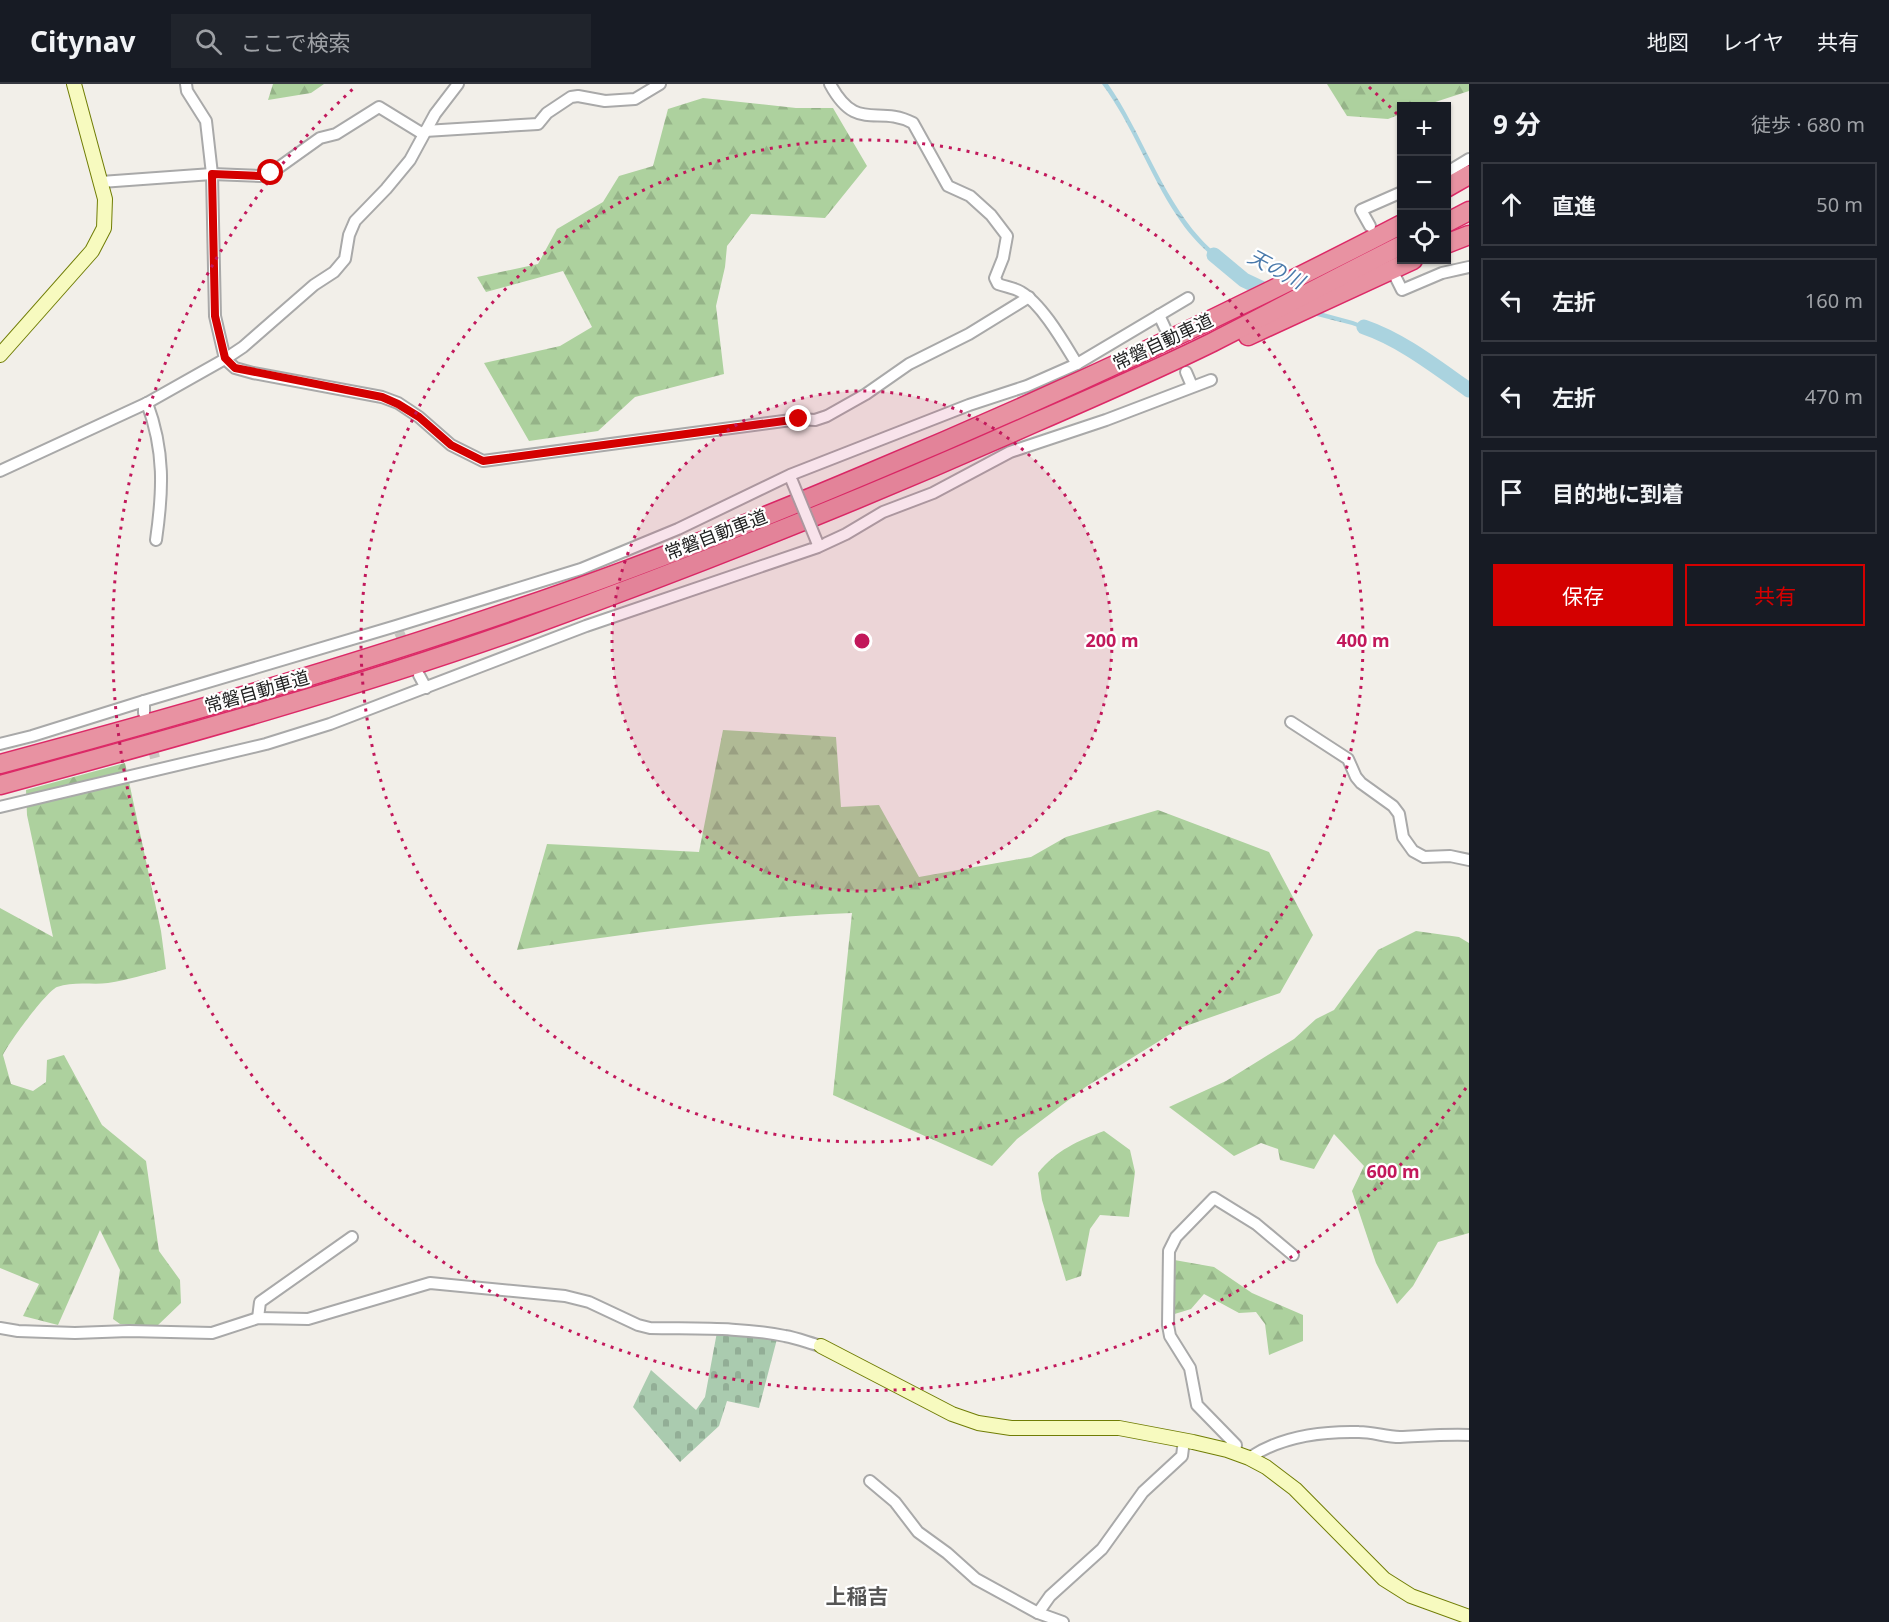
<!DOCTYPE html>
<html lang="ja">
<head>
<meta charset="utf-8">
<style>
  :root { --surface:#171b24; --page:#20242c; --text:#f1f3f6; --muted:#9ea1a6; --line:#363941; --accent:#d40000 }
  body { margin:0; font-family:"Noto Sans","Noto Sans JP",sans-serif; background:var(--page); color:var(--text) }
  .controls { position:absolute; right:18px; top:18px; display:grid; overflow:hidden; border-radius:0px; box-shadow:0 2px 4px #0004 }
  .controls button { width:54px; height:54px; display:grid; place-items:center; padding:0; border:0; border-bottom:2px solid var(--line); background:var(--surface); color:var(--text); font:30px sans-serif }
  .stop { position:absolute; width:18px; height:18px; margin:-14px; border:4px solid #d40000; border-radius:50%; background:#fff }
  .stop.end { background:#d40000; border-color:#fff; box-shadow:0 2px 6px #0008 }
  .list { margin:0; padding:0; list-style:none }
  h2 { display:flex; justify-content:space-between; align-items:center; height:78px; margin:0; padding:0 24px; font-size:26px }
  h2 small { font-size:20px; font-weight:400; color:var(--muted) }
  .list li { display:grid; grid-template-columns:39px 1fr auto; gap:18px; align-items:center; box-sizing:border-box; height:84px; margin:0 12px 12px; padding:0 12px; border:2px solid var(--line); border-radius:0px }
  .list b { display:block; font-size:22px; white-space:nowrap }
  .list em { font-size:20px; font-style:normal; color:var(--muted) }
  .actions { display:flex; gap:12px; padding:18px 24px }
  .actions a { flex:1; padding:14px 0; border:2px solid var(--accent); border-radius:0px; text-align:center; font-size:21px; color:var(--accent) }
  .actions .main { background:var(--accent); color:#fff }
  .icon { flex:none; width:33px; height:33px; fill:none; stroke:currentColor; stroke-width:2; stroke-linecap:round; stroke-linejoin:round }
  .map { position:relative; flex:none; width:1469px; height:1538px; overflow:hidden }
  header { display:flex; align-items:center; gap:36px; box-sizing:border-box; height:84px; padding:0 30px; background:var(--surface); border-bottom:2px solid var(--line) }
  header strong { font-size:28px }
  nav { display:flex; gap:33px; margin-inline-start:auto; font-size:21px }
  .search { width:420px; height:54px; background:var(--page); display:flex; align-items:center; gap:15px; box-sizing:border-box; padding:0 21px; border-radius:0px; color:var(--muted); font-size:22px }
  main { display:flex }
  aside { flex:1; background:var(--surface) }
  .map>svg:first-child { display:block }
  .forest { fill:url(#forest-firs) }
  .cemetery { fill:url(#cemetery-stones) }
  .water { fill:url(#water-ripples) }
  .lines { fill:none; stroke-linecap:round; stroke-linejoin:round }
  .river { stroke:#aad3df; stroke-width:15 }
  .street-tunnel { stroke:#c8c6c1; stroke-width:10; stroke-dasharray:10 5; stroke-linecap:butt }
  .street-casing { stroke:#a9a9a9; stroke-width:14 }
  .secondary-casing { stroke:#707d05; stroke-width:16 }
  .highway-casing { stroke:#dc2a67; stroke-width:21 }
  .street { stroke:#fff; stroke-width:10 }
  .secondary { stroke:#f7fabf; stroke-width:14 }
  .highway { stroke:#e892a2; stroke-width:18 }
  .street-bridge-casing { stroke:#a9a9a9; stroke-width:14; stroke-linecap:butt }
  .street-bridge { stroke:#fff; stroke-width:10 }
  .route { stroke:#d40000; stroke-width:8 }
  .ring { fill:none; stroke:#c2185b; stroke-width:3; stroke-dasharray:3 6 }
  .labels { text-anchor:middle; stroke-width:4.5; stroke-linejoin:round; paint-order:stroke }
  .street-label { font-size:18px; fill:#222; stroke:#fff }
  .water-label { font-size:20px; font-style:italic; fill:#4a7aab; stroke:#fff }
  .quarter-label { font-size:21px; font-weight:bold; fill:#555; stroke:#fff }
  .centre { fill:#c2185b; stroke:#fff; stroke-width:3 }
  .ring-label { font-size:18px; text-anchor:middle; font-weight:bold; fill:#c2185b; stroke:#fff; stroke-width:4.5; stroke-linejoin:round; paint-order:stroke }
</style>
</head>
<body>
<header>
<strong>Citynav</strong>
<div class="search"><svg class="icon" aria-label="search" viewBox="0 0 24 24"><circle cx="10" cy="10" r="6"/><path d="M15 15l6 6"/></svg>ここで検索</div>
<nav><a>地図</a><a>レイヤ</a><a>共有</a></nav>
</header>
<main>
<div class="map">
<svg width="1469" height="1538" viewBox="0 0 1469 1538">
  <defs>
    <pattern id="forest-firs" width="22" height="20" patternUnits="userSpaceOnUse" patternTransform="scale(1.5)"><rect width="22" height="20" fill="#add19e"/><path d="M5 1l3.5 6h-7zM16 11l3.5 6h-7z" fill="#95b388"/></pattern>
    <pattern id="cemetery-stones" width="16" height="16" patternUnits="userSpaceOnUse" patternTransform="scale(1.5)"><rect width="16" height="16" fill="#aacbaf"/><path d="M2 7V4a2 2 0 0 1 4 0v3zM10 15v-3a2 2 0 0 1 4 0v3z" fill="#92ae96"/></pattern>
    <pattern id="water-ripples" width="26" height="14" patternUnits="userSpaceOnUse" patternTransform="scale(1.5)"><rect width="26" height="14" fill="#aad3df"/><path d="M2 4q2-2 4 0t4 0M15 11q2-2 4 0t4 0" fill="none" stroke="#92b5bf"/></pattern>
  </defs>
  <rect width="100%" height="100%" fill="#f2efe9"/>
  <!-- forest -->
  <g class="forest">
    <path d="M 273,0 L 324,0 L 311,9 L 268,16 Z"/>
    <path d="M 1327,0 L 1469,0 L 1469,7 L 1423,22 L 1402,22 L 1401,30 L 1388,35 L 1347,32 Z"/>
    <path d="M 703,14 L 796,24 L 833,24 L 867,82 L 825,134 L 751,130 L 727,162 L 725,183 L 716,222 L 724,290 L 635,313 L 598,347 L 529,357 L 484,279 L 560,262 L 592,243 L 563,187 L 486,208 L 477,193 L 538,180 L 557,145 L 603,118 L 619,92 L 653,82 L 668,25 Z"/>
    <path d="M 723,646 L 836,653 L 841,723 L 879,721 L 919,793 L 1031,773 L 1066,753 L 1158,726 L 1269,768 L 1313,851 L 1280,909 L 1180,944 L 1087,1002 L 1017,1055 L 992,1082 L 833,1011 L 852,829 C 740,833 628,850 517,866 L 547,760 L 699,768 Z"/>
    <path d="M 125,679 L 161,847 L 166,885 C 147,890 128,896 108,899 C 92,901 73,897 57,903 C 46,908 9,958 3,971 L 11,1000 L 33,1007 L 46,998 L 47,976 L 64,971 L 102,1041 L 146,1077 L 159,1167 L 180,1196 L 181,1219 L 157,1242 L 120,1240 L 113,1235 L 120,1186 L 100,1146 L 58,1241 L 23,1232 L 39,1200 L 0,1184 L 0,824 L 53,853 L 27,731 L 26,706 Z"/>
    <path d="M 1416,847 L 1459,853 L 1469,859 L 1469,1149 L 1438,1158 L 1413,1202 L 1397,1220 L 1376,1179 L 1352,1107 L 1364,1082 L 1334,1050 L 1314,1085 L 1280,1076 L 1278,1065 L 1261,1059 L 1234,1072 L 1169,1023 L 1226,997 L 1294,955 L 1316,935 L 1334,926 L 1378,866 Z"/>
    <path d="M 1104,1047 L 1130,1066 L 1135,1088 L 1129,1133 L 1100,1131 L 1090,1145 L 1081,1192 L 1066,1197 L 1042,1116 L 1038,1089 C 1056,1066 1078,1057 1104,1047 Z"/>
    <path d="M 1163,1174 L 1214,1183 L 1252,1209 L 1303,1231 L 1303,1257 L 1269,1271 L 1265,1240 L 1256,1228 L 1239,1229 L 1204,1210 L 1191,1225 L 1168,1232 Z"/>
  </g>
  <!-- cemetery -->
  <path class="cemetery" d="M 717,1248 L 777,1255 L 759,1324 L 727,1317 L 719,1342 L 680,1378 L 633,1323 L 651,1286 L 696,1326 L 705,1313 Z"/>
  <!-- water -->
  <g class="water">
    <path d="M 1102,0 L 1108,0 C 1142,49 1160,109 1200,154 C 1209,164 1220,173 1231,182 L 1227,185 C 1209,170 1190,153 1177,132 C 1149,90 1132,40 1102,0 Z"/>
    <path d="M 1246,194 L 1316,227 L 1353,237 L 1382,248 L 1380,251 L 1352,241 L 1313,231 L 1243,198 Z"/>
  </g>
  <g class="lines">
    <!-- river -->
    <g class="river">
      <path d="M 1214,171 L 1244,196 L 1263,205"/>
      <path d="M 1364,243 C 1402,256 1436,283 1469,306"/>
    </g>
    <!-- street-tunnel -->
    <g class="street-tunnel">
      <path d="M 399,548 L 417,586"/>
      <path d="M 150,654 L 155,674"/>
    </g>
    <defs>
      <g id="street">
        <path d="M 186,0 L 187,7 L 206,37 L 212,90 L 215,232 L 225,275 L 235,284 L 253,289 L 382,313 L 398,319 L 419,333 L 451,361 L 483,377 L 799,335 L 815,336 L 827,332 L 866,310 L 909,280 L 969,250 L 1029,213"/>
        <path d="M 830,0 C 857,50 877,20 913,39 L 948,102 L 970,112 L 991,131 L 1007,152 L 1003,174 L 995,194 L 998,200 C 1006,203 1015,204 1021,208 C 1042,220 1064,259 1077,280"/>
        <path d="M 425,47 L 538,40 L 547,29 L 571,13 L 578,12 L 605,17 L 635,15 L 660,0"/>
        <path d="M 1446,89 L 1469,75"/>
        <path d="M 101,98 L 212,90 L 260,92 L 271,89 L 320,54 L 336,50 L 379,23 L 423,50"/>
        <path d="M 1370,142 L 1361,126 L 1402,108"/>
        <path d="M 1396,194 L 1402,206 L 1442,189 L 1469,183"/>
        <path d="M 1159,231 L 1165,244"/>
        <path d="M 1186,288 L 1192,302"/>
        <path d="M 147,319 C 165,367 163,407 156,456"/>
        <path d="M 0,387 L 147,319 L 225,275 L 243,263 L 314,201 L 334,188 L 345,175 L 349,151 L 355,137 L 386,105 L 410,76 L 435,30 L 458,0"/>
        <path d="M 419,591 L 426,604"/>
        <path d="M 144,617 L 144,629"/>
        <path d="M 1291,638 L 1348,675 L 1356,693 L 1361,699 L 1393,722 L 1399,730 L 1403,753 L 1413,767 L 1424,773 L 1450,772 L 1469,776"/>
        <path d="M 0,660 L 32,652 L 144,617 L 396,542 L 581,485 L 678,445 L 790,391 L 969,321 L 1027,302 L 1077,280 L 1188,214"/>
        <path d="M 0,723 L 266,660 L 330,640 L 586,542 L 818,463 L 846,450 L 883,428 L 933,409 L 1010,368 L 1106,336 L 1211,296"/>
        <path d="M 258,1234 L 260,1218 L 352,1153"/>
        <path d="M 0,1244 L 18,1247 L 75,1249 L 129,1247 L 212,1249 L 258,1234 L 308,1235 L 430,1199 L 565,1212 L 589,1218 L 638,1241 L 650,1244 C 695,1245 741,1243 785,1252 C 797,1254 809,1259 821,1262"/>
        <path d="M 1235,1369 L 1236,1361 L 1197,1321 L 1190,1284 L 1170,1252 L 1168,1241 L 1169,1167 L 1176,1153 L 1214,1114 L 1256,1140 L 1293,1171"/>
        <path d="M 1249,1374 C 1280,1353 1321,1347 1359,1348 C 1373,1348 1386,1353 1400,1353 C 1423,1352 1446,1350 1469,1351"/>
        <path d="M 870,1397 L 895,1418 L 918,1448 L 947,1469 L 976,1495 L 1038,1529 L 1063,1538"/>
        <path d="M 1038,1529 L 1050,1512 L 1102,1465 L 1143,1408 L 1182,1372 L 1184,1356"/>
      </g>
      <g id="secondary">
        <path d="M 0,271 L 92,167 L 104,144 L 105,115 L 74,0"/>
        <path d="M 821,1262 L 952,1330 L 978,1339 L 1011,1344 L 1119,1344 L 1193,1358 L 1227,1366 L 1249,1374 L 1266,1383 L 1295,1405 L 1384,1495 L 1411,1512 L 1469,1533"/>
      </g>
      <g id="highway">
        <path d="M 1446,104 L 1469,91"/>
        <path d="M 1446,139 L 1469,127"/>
        <path d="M 1446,160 L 1469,151"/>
        <path d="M 1248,252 L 1413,176"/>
        <path d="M 0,680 C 173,634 345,584 514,526 C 634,486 751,439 867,390 C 1049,314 1227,231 1402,140"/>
        <path d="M 0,701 C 178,653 355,604 529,542 C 700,480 868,413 1034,339 C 1094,313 1154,287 1213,258 C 1276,226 1338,193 1402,161"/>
      </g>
    </defs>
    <!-- street casing -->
    <use href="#street" class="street-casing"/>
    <!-- secondary casing -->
    <use href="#secondary" class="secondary-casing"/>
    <!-- highway casing -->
    <use href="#highway" class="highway-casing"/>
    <!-- street -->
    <use href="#street" class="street"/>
    <!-- secondary -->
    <use href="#secondary" class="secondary"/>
    <!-- highway -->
    <use href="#highway" class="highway"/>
    <defs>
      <path id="street-bridge" d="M 792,397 L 817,458"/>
    </defs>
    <!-- street-bridge casing -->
    <use href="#street-bridge" class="street-bridge-casing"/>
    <!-- street-bridge -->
    <use href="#street-bridge" class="street-bridge"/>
  </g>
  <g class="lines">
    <!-- route -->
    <path class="route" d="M 271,89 L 260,92 L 212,90 L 215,232 L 225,274 L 235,284 L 382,313 L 398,320 L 419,333 L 451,361 L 483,377 L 799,335"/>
  </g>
  <!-- distance rings -->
  <circle cx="862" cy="557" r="250" fill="#c2185b" fill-opacity=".12"/>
  <g class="ring">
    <circle cx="862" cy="557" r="250"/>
    <circle cx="862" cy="557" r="501"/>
    <path d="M1466 1004A751 751 0 1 1 355 3M1369 3A751 751 0 0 1 1398 31"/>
  </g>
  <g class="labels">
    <!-- street labels -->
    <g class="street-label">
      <text transform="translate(1163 258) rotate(-25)" y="6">常磐自動車道</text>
      <text transform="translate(716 451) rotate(-21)" y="6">常磐自動車道</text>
      <text transform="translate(257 608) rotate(-16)" y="6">常磐自動車道</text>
    </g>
    <!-- water labels -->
    <g class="water-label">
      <text transform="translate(1276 185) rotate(28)" y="7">天の川</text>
    </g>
    <!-- quarter labels -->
    <g class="quarter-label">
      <text x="857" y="1520">上稲吉</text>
    </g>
  </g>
  <circle cx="862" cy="557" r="9" class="centre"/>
  <g class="ring-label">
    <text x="1112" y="563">200 m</text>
    <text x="1363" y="563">400 m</text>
    <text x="1393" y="1094">600 m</text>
  </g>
</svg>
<div class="controls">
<button>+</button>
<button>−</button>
<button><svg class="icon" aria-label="locate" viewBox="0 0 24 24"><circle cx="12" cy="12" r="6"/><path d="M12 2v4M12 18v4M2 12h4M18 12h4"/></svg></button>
</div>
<div class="stop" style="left:271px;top:89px"></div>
<div class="stop end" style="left:799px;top:335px"></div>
</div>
<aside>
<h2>9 分<small>徒歩 · 680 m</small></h2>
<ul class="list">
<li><svg class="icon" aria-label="ahead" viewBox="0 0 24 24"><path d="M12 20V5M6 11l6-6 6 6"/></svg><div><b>直進</b></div><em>50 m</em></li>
<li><svg class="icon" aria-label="left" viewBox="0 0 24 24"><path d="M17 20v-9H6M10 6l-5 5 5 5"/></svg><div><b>左折</b></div><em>160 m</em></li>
<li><svg class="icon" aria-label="left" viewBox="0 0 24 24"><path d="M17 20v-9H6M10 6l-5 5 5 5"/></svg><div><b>左折</b></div><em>470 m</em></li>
<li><svg class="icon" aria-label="arrive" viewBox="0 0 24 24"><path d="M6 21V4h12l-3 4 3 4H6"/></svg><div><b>目的地に到着</b></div></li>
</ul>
<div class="actions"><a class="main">保存</a><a>共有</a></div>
</aside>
</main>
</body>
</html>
